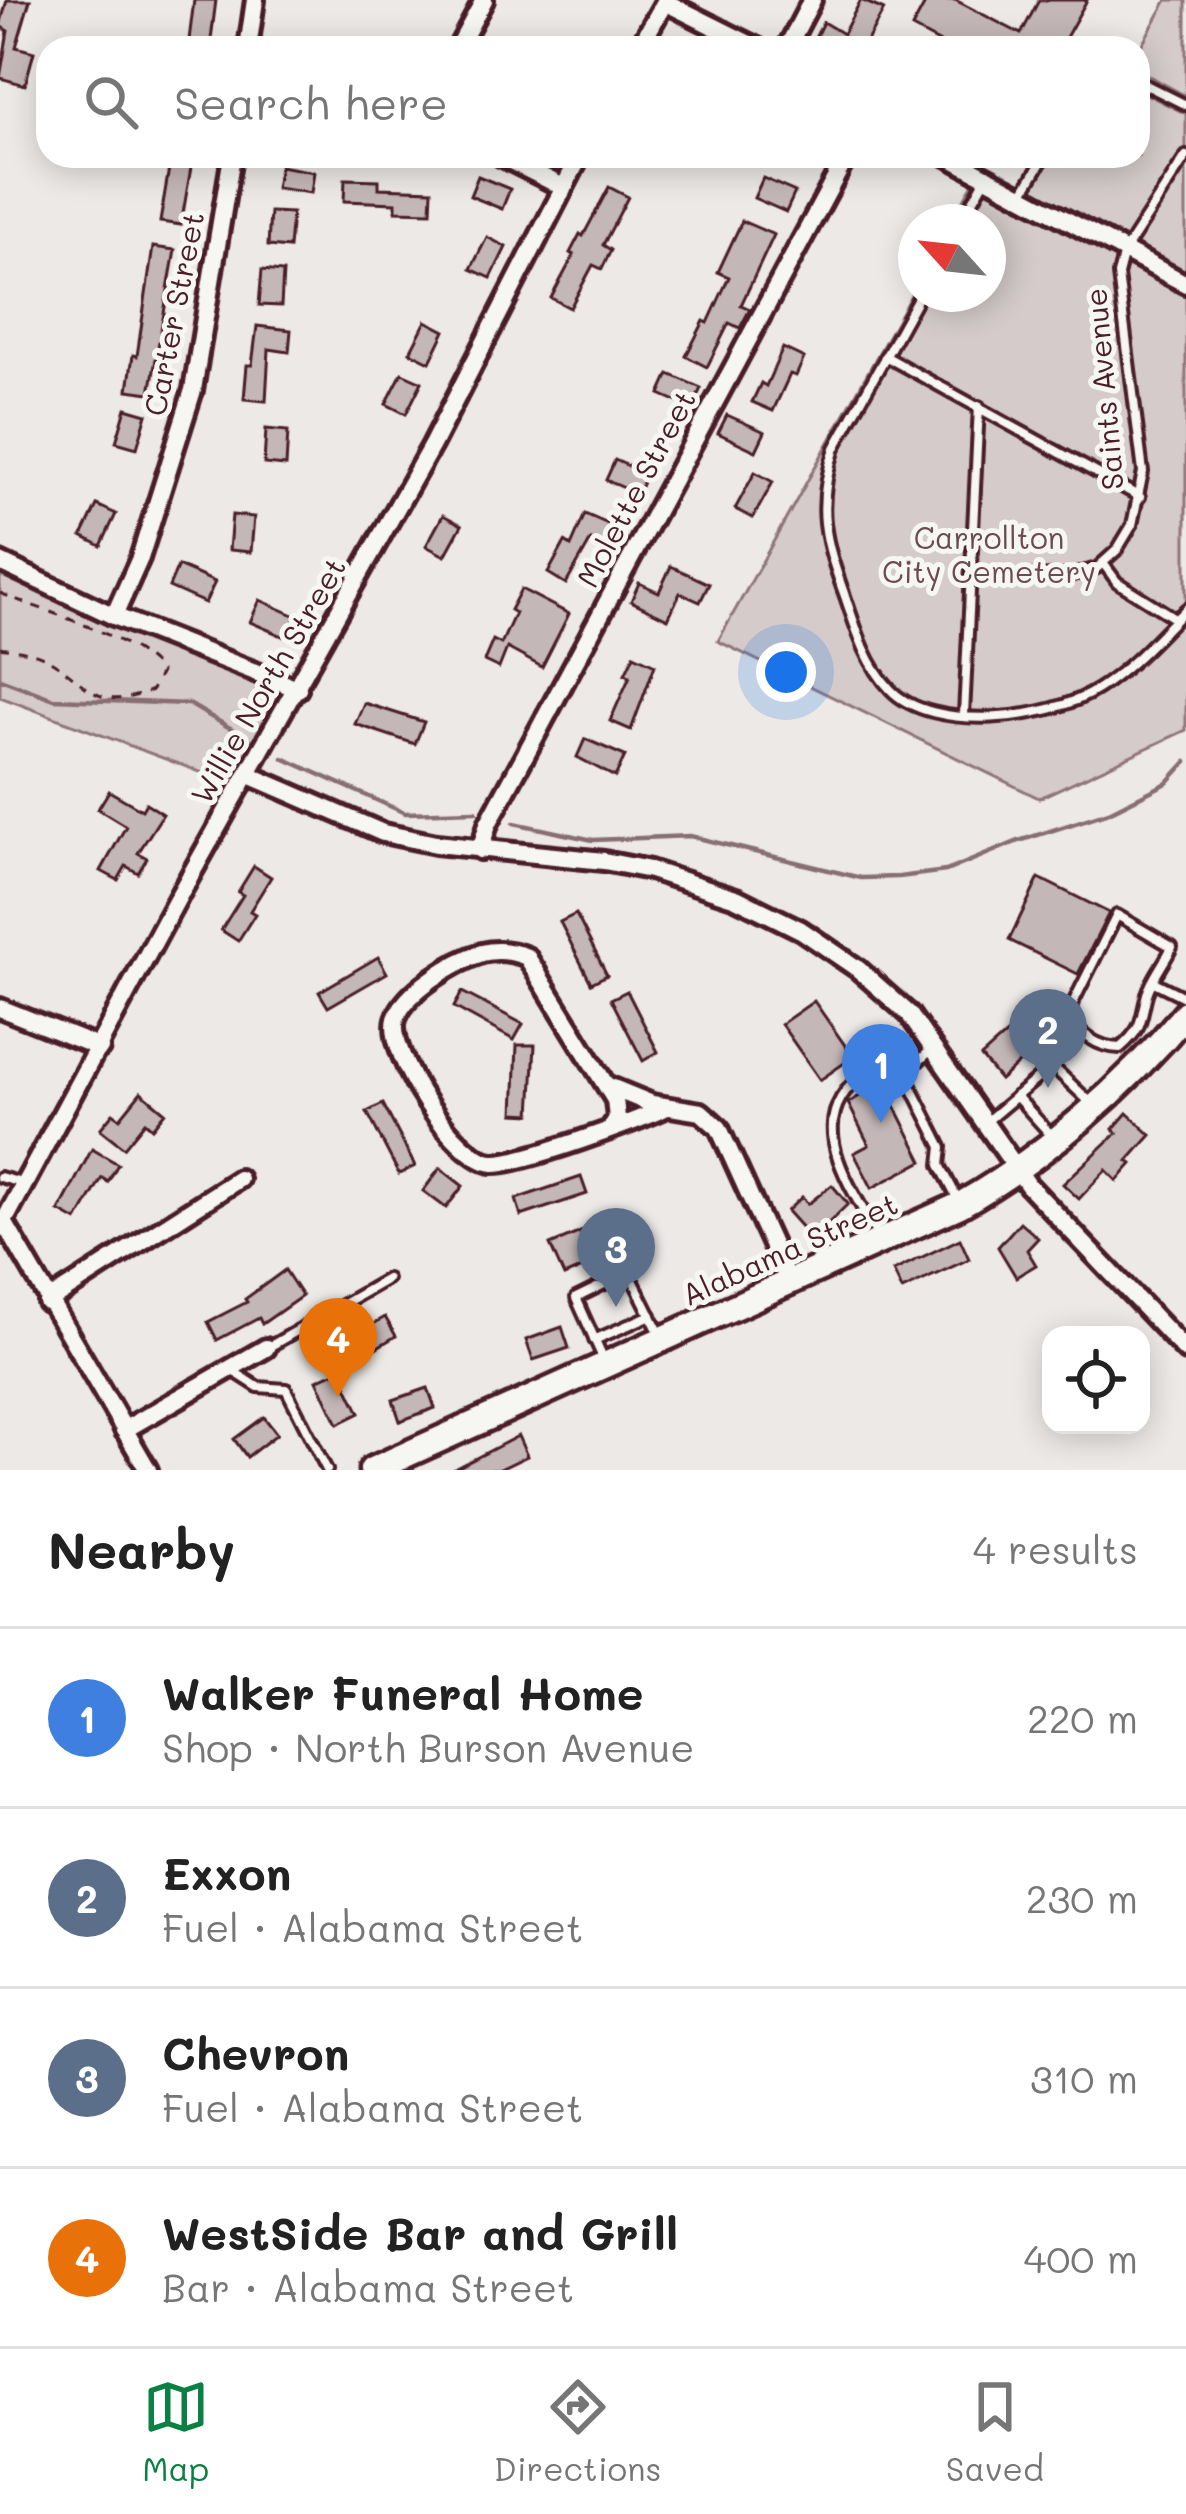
<!DOCTYPE html>
<html lang="en">
<head>
<meta charset="utf-8">
<style>
  :root { --surface:#fff; --page:#f6f6f6; --text:#222; --muted:#767676; --line:#e0e0e0; --accent:#0b8043 }
  body { margin:0; font-family:Mali,sans-serif; background:var(--page); color:var(--text) }
  .controls { position:absolute; right:36px; bottom:36px; display:grid; overflow:hidden; border-radius:24px; box-shadow:0 6px 30px #0003 }
  .controls button { width:108px; height:108px; display:grid; place-items:center; padding:0; border:0; border-bottom:3px solid var(--line); background:var(--surface); color:var(--text); font:60px sans-serif }
  .compass { position:absolute; left:898px; top:204px; width:108px; height:108px; border-radius:50%; background:var(--surface); box-shadow:0 6px 30px #0003; rotate:297deg }
  .you { position:absolute; left:786px; top:672px; width:42px; height:42px; margin:-30px; border:9px solid #fff; border-radius:50%; background:#1a73e8; box-shadow:0 0 0 18px #1a73e833 }
  .badge { display:grid; place-items:center; width:78px; height:78px; border-radius:50%; background:var(--accent); color:#fff; font-size:39px; font-weight:700 }
  .pin { position:absolute; translate:-50% -99px; filter:drop-shadow(0 3px 6px #0008) }
  .pin::after { content:''; position:absolute; top:63px; width:42px; height:36px; background:inherit; clip-path:polygon(0 0,100% 0,50% 100%) }
  .list { margin:0; padding:0; list-style:none }
  h2 { display:flex; justify-content:space-between; align-items:center; height:156px; margin:0; padding:0 48px; font-size:51px }
  h2 small { font-size:39px; font-weight:400; color:var(--muted) }
  .list li { display:grid; grid-template-columns:78px 1fr auto; gap:36px; align-items:center; box-sizing:border-box; height:180px; padding:0 48px; border-top:3px solid var(--line) }
  .list b { display:block; font-size:45px; white-space:nowrap }
  .list p { margin:0; font-size:39px; white-space:nowrap; color:var(--muted) }
  .list em { font-size:39px; font-style:normal; color:var(--muted) }
  .icon { flex:none; width:66px; height:66px; fill:none; stroke:currentColor; stroke-width:2; stroke-linecap:round; stroke-linejoin:round }
  .map { position:relative; flex:none; width:1186px; height:1470px; overflow:hidden }
  .search { position:absolute; background:var(--surface); box-shadow:0 6px 30px #0003; left:36px; right:36px; top:36px; height:132px; display:flex; align-items:center; gap:30px; box-sizing:border-box; padding:0 42px; border-radius:36px; color:var(--muted); font-size:45px }
  .sheet { height:876px; background:var(--surface) }
  nav { display:flex; justify-content:space-around; align-items:center; box-sizing:border-box; height:168px; border-top:3px solid var(--line); background:var(--surface); font-size:33px; color:var(--muted) }
  nav a { display:grid; justify-items:center; gap:6px }
  nav .on { color:var(--accent) }
  .map>svg:first-child { display:block }
  .green { fill:#d4cbca; stroke:#8f757a; stroke-width:3 }
  .lines { fill:none; stroke-linecap:round; stroke-linejoin:round }
  .stream { stroke:#886e73; stroke-width:4.5 }
  .building { fill:#c4b7b7; stroke:#4a1f2b; stroke-width:3 }
  .lane-casing { stroke:#4a1f2b; stroke-width:16 }
  .street-casing { stroke:#4a1f2b; stroke-width:26 }
  .secondary-casing { stroke:#4a1f2b; stroke-width:33 }
  .path { stroke:#4a1f2b; stroke-width:3; stroke-dasharray:9 9; stroke-linecap:butt }
  .lane { stroke:#f6f6f2; stroke-width:8 }
  .street { stroke:#f6f6f2; stroke-width:16 }
  .secondary { stroke:#f6f6f2; stroke-width:24 }
  .labels { text-anchor:middle; stroke-width:10; stroke-linejoin:round; paint-order:stroke }
  .street-label { font-size:30px; fill:#4a1f2b; stroke:#f6f6f2 }
  .park-label { font-size:30px; fill:#6c4a53; stroke:#f6f6f2 }
</style>
</head>
<body>
<div class="map">
<svg width="1186" height="1470" viewBox="0 0 1186 1470">
  <rect width="100%" height="100%" fill="#ece9e6"/>
  <filter id="ink" filterUnits="userSpaceOnUse"><feTurbulence type="fractalNoise" baseFrequency=".00833" numOctaves="2"/><feDisplacementMap in="SourceGraphic" scale="24" xChannelSelector="R" yChannelSelector="G"/><feConvolveMatrix kernelMatrix="1 2 1 2 8 2 1 2 1" color-interpolation-filters="sRGB"/></filter>
  <g filter="url(#ink)">
    <!-- green -->
    <g class="green">
      <path d="M 1167,0 L 1186,0 L 1186,96 L 1138,70 L 1138,51 Z"/>
      <path d="M 1138,90 L 1186,114 L 1186,730 L 1039,798 L 718,641 L 916,286 L 916,294 L 988,294 L 988,222 L 952,222 L 973,183 L 1021,206 L 1053,156 L 1138,156 Z"/>
      <path d="M 0,562 L 298,689 L 240,787 L 0,697 Z"/>
    </g>
    <g class="lines">
      <!-- stream -->
      <g class="stream">
        <path d="M 0,679 L 54,699 L 189,704 L 249,739"/>
        <path d="M 283,758 L 405,813 L 476,811"/>
        <path d="M 514,823 L 593,840 L 690,836 L 861,878 L 899,877 L 946,871 L 1016,842 L 1109,812 L 1167,783 L 1186,762"/>
      </g>
    </g>
    <!-- building -->
    <g class="building">
      <path d="M 7,0 L 30,0 L 16,47 L 34,52 L 25,85 L 0,78 L 8,31 L 0,26 Z"/>
      <path d="M 194,0 L 216,0 L 210,48 L 188,48 Z"/>
      <path d="M 861,0 L 884,10 L 863,48 L 823,48 L 813,42 L 823,22 L 843,34 Z"/>
      <path d="M 927,0 L 955,0 L 1021,34 L 1039,0 L 1087,0 L 1060,48 L 950,48 L 912,28 Z"/>
      <path d="M 171,156 L 193,156 L 181,225 L 160,222 Z"/>
      <path d="M 280,166 L 314,172 L 311,193 L 276,188 Z"/>
      <path d="M 478,176 L 510,189 L 502,209 L 470,196 Z"/>
      <path d="M 763,178 L 795,192 L 786,212 L 754,198 Z"/>
      <path d="M 345,179 L 379,180 L 379,188 L 432,190 L 431,212 L 396,211 L 396,203 L 344,201 Z"/>
      <path d="M 609,187 L 628,197 L 603,245 L 611,250 L 602,269 L 593,265 L 570,308 L 551,298 L 574,255 L 570,253 L 580,234 L 583,236 Z"/>
      <path d="M 270,212 L 292,213 L 289,248 L 268,246 Z"/>
      <path d="M 742,221 L 774,235 L 741,305 L 750,309 L 740,328 L 729,323 L 707,367 L 686,356 L 704,321 L 708,323 L 729,277 L 718,272 Z"/>
      <path d="M 487,237 L 506,247 L 491,278 L 471,269 Z"/>
      <path d="M 153,247 L 175,250 L 150,393 L 128,390 L 133,355 L 137,356 Z"/>
      <path d="M 262,270 L 283,272 L 281,306 L 259,305 Z"/>
      <path d="M 426,321 L 445,331 L 430,362 L 410,352 Z"/>
      <path d="M 257,326 L 291,330 L 289,352 L 269,349 L 266,401 L 244,399 L 247,365 L 252,365 Z"/>
      <path d="M 783,348 L 804,358 L 796,376 L 790,374 L 773,411 L 752,402 L 761,383 L 766,386 Z"/>
      <path d="M 402,373 L 422,382 L 406,414 L 386,404 Z"/>
      <path d="M 669,374 L 701,388 L 692,408 L 660,394 Z"/>
      <path d="M 126,408 L 147,414 L 137,448 L 116,442 Z"/>
      <path d="M 727,415 L 765,432 L 756,451 L 718,433 Z"/>
      <path d="M 266,429 L 288,431 L 286,466 L 264,464 Z"/>
      <path d="M 615,460 L 646,474 L 638,494 L 606,480 Z"/>
      <path d="M 755,472 L 773,482 L 753,518 L 735,509 Z"/>
      <path d="M 97,505 L 116,514 L 101,546 L 82,536 Z"/>
      <path d="M 585,514 L 617,528 L 608,548 L 591,540 L 566,584 L 548,573 L 565,542 L 571,546 Z"/>
      <path d="M 232,515 L 254,517 L 251,552 L 229,550 Z"/>
      <path d="M 443,515 L 462,525 L 445,556 L 426,546 Z"/>
      <path d="M 178,566 L 215,582 L 205,603 L 169,587 Z"/>
      <path d="M 671,566 L 709,584 L 700,602 L 680,593 L 668,619 L 631,601 L 639,583 L 659,592 Z"/>
      <path d="M 521,589 L 569,614 L 542,667 L 507,648 L 499,668 L 484,661 L 493,640 L 501,644 L 515,613 L 510,610 Z"/>
      <path d="M 260,600 L 296,616 L 287,638 L 250,622 Z"/>
      <path d="M 634,655 L 655,665 L 631,730 L 610,721 L 630,676 L 625,674 Z"/>
      <path d="M 364,703 L 424,722 L 415,744 L 355,724 Z"/>
      <path d="M 585,739 L 625,756 L 615,777 L 577,757 Z"/>
      <path d="M 109,791 L 142,810 L 146,803 L 163,814 L 138,853 L 147,858 L 138,873 L 126,866 L 118,880 L 101,871 L 126,826 L 98,809 Z"/>
      <path d="M 254,866 L 271,877 L 250,911 L 255,914 L 238,941 L 221,930 L 243,895 L 238,892 Z"/>
      <path d="M 1039,878 L 1109,913 L 1078,974 L 1009,940 Z"/>
      <path d="M 576,914 L 607,975 L 591,983 L 560,922 Z"/>
      <path d="M 378,957 L 387,973 L 328,1007 L 319,992 Z"/>
      <path d="M 627,991 L 658,1052 L 643,1061 L 611,999 Z"/>
      <path d="M 462,992 L 523,1024 L 514,1040 L 454,1007 Z"/>
      <path d="M 814,1001 L 853,1057 L 820,1080 L 781,1024 Z"/>
      <path d="M 1009,1032 L 1028,1055 L 1000,1080 L 981,1057 Z"/>
      <path d="M 517,1045 L 535,1045 L 531,1114 L 514,1113 Z"/>
      <path d="M 883,1082 L 923,1161 L 872,1188 L 854,1153 L 869,1145 L 848,1103 Z"/>
      <path d="M 141,1092 L 165,1112 L 152,1128 L 145,1122 L 124,1148 L 100,1129 L 113,1113 L 120,1118 Z"/>
      <path d="M 383,1104 L 415,1166 L 399,1174 L 367,1112 Z"/>
      <path d="M 1127,1113 L 1151,1135 L 1128,1161 L 1132,1164 L 1117,1181 L 1106,1170 L 1079,1199 L 1063,1184 L 1117,1133 L 1113,1129 Z"/>
      <path d="M 92,1149 L 118,1164 L 108,1182 L 102,1178 L 77,1221 L 59,1211 Z"/>
      <path d="M 440,1168 L 463,1186 L 446,1208 L 423,1191 Z"/>
      <path d="M 581,1177 L 587,1194 L 521,1216 L 516,1199 Z"/>
      <path d="M 832,1185 L 848,1204 L 812,1239 L 787,1211 L 802,1197 L 808,1204 Z"/>
      <path d="M 606,1221 L 620,1252 L 564,1276 L 550,1245 Z"/>
      <path d="M 1020,1222 L 1038,1238 L 1027,1250 L 1036,1265 L 1016,1277 L 998,1247 Z"/>
      <path d="M 960,1239 L 969,1259 L 902,1290 L 893,1271 Z"/>
      <path d="M 285,1270 L 302,1296 L 262,1324 L 259,1318 L 217,1340 L 208,1322 L 247,1302 L 245,1299 Z"/>
      <path d="M 385,1317 L 396,1336 L 364,1355 L 352,1337 Z"/>
      <path d="M 562,1327 L 569,1348 L 533,1360 L 526,1340 Z"/>
      <path d="M 339,1370 L 360,1413 L 338,1424 L 317,1380 Z"/>
      <path d="M 428,1388 L 435,1408 L 400,1421 L 393,1400 Z"/>
      <path d="M 264,1417 L 277,1434 L 247,1457 L 234,1439 Z"/>
      <path d="M 518,1436 L 527,1456 L 498,1470 L 453,1470 Z"/>
    </g>
    <g class="lines">
      <defs>
        <g id="lane">
          <path d="M 1138,81 L 1186,105"/>
          <path d="M 1021,196 L 1045,156"/>
          <path d="M 961,222 L 986,178"/>
          <path d="M 920,294 L 835,448 C 815,508 825,541 846,599 C 856,629 867,665 890,689 C 932,734 1051,720 1098,689 C 1131,668 1158,637 1186,609"/>
          <path d="M 885,356 L 1140,497"/>
          <path d="M 1103,563 L 1117,582 L 1176,619"/>
          <path d="M 971,578 L 1069,576 L 1097,568 L 1117,550 L 1132,525 L 1143,472 L 1118,275 L 1124,252 L 1186,156"/>
          <path d="M 964,715 L 979,406"/>
          <path d="M 1117,915 L 1172,947 C 1165,962 1152,978 1147,994 C 1140,1020 1144,1027 1120,1048 C 1096,1047 1082,1035 1067,1015 Z"/>
          <path d="M 1154,982 L 1186,998"/>
          <path d="M 934,1047 L 905,1074 L 942,1147 L 940,1165 L 957,1198"/>
          <path d="M 1016,1096 L 1051,1135"/>
          <path d="M 987,1121 L 1052,1066 L 1092,1104"/>
          <path d="M 0,1177 L 22,1183"/>
          <path d="M 877,1235 C 856,1194 811,1137 845,1092 C 861,1070 880,1070 905,1074"/>
          <path d="M 594,1340 L 651,1315"/>
          <path d="M 267,1348 L 387,1279"/>
          <path d="M 603,1358 L 576,1298 L 629,1272 L 660,1334"/>
          <path d="M 233,1371 L 258,1387 L 286,1389 L 327,1470"/>
        </g>
        <g id="street">
          <path d="M 665,2 L 757,48"/>
          <path d="M 248,48 L 255,0"/>
          <path d="M 458,48 L 484,0"/>
          <path d="M 639,48 L 666,0"/>
          <path d="M 787,48 L 812,0"/>
          <path d="M 501,156 L 563,187"/>
          <path d="M 947,156 L 1186,284"/>
          <path d="M 0,562 L 114,616 L 298,689"/>
          <path d="M 114,616 L 140,558 L 193,390 L 232,156"/>
          <path d="M 247,774 L 383,833 L 436,844 L 604,861 L 650,870 L 736,898 L 801,930 L 858,969 L 909,1014 L 1028,1185 L 1186,1351"/>
          <path d="M 480,850 L 488,824 L 847,156"/>
          <path d="M 0,1008 L 100,1048"/>
          <path d="M 608,1086 L 652,1104 L 701,1112 L 719,1128 L 789,1282"/>
          <path d="M 611,1128 L 617,1118 L 615,1100 L 527,957 C 512,951 498,949 482,953 C 456,961 405,991 396,1019 C 386,1052 456,1161 493,1163 C 522,1164 637,1121 667,1107"/>
          <path d="M 4,1222 L 148,1470"/>
          <path d="M 0,1229 L 180,894 L 432,445 L 580,156"/>
          <path d="M 47,1302 L 239,1179"/>
          <path d="M 124,1430 L 266,1348"/>
        </g>
        <path id="secondary" d="M 372,1470 L 960,1205 C 1043,1158 1125,1087 1186,1013"/>
      </defs>
      <!-- lane casing -->
      <use href="#lane" class="lane-casing"/>
      <!-- street casing -->
      <use href="#street" class="street-casing"/>
      <!-- secondary casing -->
      <use href="#secondary" class="secondary-casing"/>
      <!-- path -->
      <path class="path" d="M 0,593 C 44,612 133,635 161,672 L 152,690 C 94,714 90,683 47,659 C 33,651 16,650 0,647"/>
      <!-- lane -->
      <use href="#lane" class="lane"/>
      <!-- street -->
      <use href="#street" class="street"/>
      <!-- secondary -->
      <use href="#secondary" class="secondary"/>
    </g>
  </g>
  <g class="labels">
    <!-- street labels -->
    <g class="street-label">
      <text transform="translate(175 314) rotate(-79)" y="10">Carter Street</text>
      <text transform="translate(1105 389) rotate(-95)" y="10">Saints Avenue</text>
      <text transform="translate(637 489) rotate(-62)" y="10">Molette Street</text>
      <text transform="translate(269 681) rotate(-60)" y="10">Willie North Street</text>
      <text transform="translate(790 1250) rotate(-24)" y="10">Alabama Street</text>
    </g>
    <!-- park labels -->
    <g class="park-label">
      <text x="989" y="549">Carrollton<tspan x="989" dy="34">City Cemetery</tspan></text>
    </g>
  </g>
</svg>
<div class="controls">
<button><svg class="icon" aria-label="locate" viewBox="0 0 24 24"><circle cx="12" cy="12" r="6"/><path d="M12 2v4M12 18v4M2 12h4M18 12h4"/></svg></button>
</div>
<svg class="compass" viewBox="-18 -18 36 36"><path d="M0-13l5 13h-10z" fill="#e53935"/><path d="M0 13l5-13h-10z" fill="#767676"/></svg>
<div class="you"></div>
<div class="pin badge" style="left:881px;top:1123px;background:#3f7fe0">1</div>
<div class="pin badge" style="left:1048px;top:1088px;background:#5c6f8a">2</div>
<div class="pin badge" style="left:616px;top:1307px;background:#5c6f8a">3</div>
<div class="pin badge" style="left:338px;top:1397px;background:#e8710a">4</div>
<div class="search"><svg class="icon" aria-label="search" viewBox="0 0 24 24"><circle cx="10" cy="10" r="6"/><path d="M15 15l6 6"/></svg>Search here</div>
</div>
<section class="sheet">
<h2>Nearby<small>4 results</small></h2>
<ul class="list">
<li><span class="badge" style="background:#3f7fe0">1</span><div><b>Walker Funeral Home</b><p>Shop · North Burson Avenue</p></div><em>220 m</em></li>
<li><span class="badge" style="background:#5c6f8a">2</span><div><b>Exxon</b><p>Fuel · Alabama Street</p></div><em>230 m</em></li>
<li><span class="badge" style="background:#5c6f8a">3</span><div><b>Chevron</b><p>Fuel · Alabama Street</p></div><em>310 m</em></li>
<li><span class="badge" style="background:#e8710a">4</span><div><b>WestSide Bar and Grill</b><p>Bar · Alabama Street</p></div><em>400 m</em></li>
</ul>
</section>
<nav>
<a class="on"><svg class="icon" aria-label="map" viewBox="0 0 24 24"><path d="M3 6l6-2 6 2 6-2v14l-6 2-6-2-6 2zM9 4v14M15 6v14"/></svg>Map</a>
<a><svg class="icon" aria-label="directions" viewBox="0 0 24 24"><path d="M12 3l9 9-9 9-9-9zM9 14v-3h6M13 9l2 2-2 2"/></svg>Directions</a>
<a><svg class="icon" aria-label="saved" viewBox="0 0 24 24"><path d="M7 4h10v16l-5-4-5 4z"/></svg>Saved</a>
</nav>
</body>
</html>
